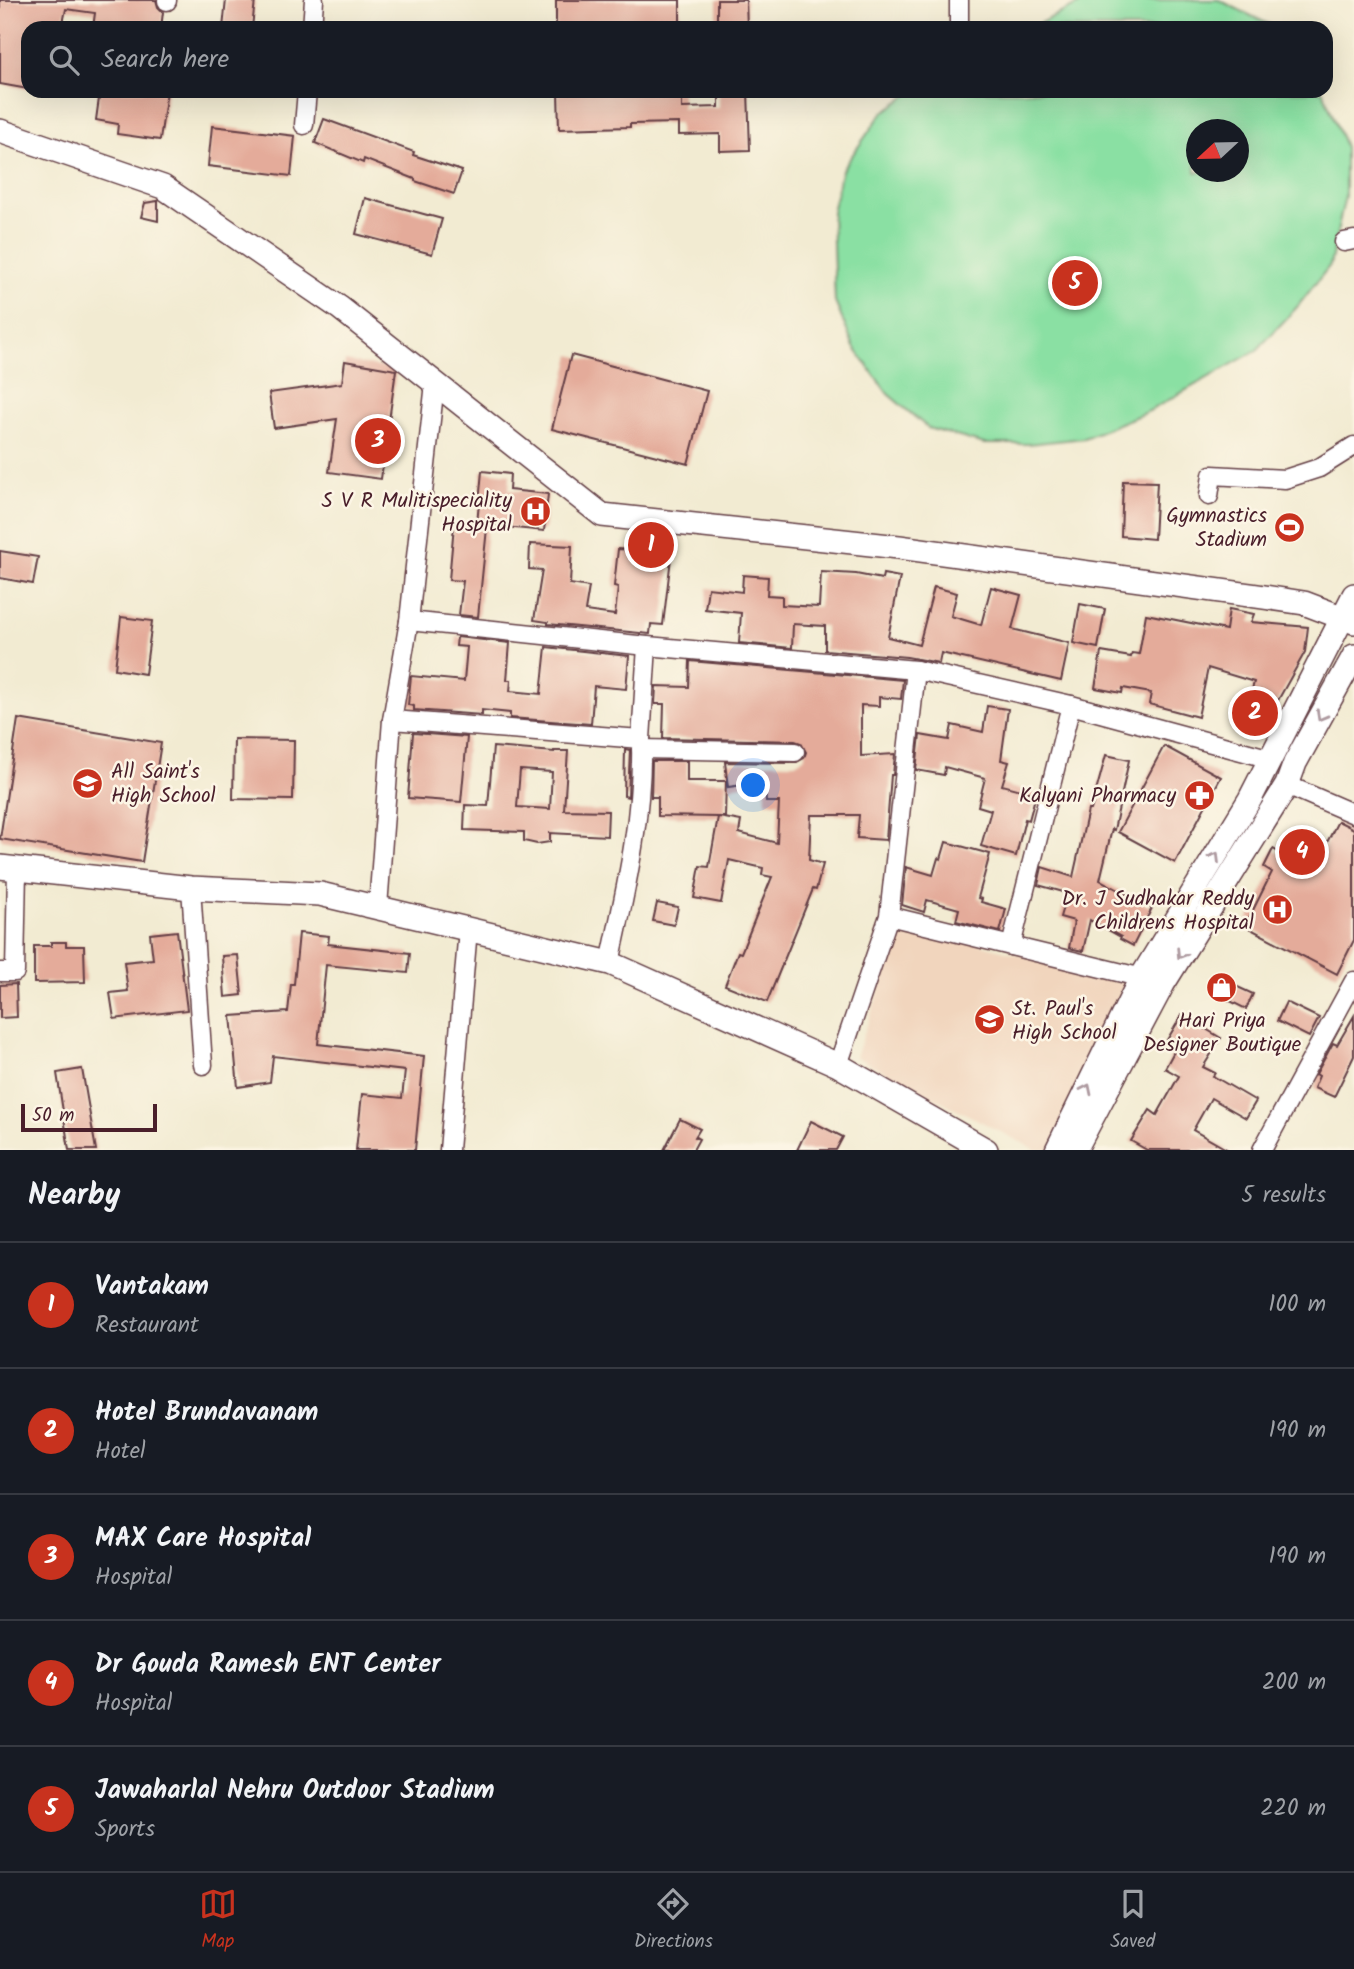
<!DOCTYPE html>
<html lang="en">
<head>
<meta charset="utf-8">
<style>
  :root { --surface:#171b24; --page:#242831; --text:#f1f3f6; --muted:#9ea1a6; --line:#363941; --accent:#c8321e }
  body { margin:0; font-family:Kalam,sans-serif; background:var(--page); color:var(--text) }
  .compass { position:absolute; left:1186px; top:119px; width:63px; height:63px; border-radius:50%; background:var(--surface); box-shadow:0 7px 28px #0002; rotate:248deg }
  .scale { position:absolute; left:21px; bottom:18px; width:136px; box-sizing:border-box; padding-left:7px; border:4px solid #4a1f2b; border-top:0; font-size:19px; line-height:24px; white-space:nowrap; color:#4a1f2b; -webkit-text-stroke:5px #fcf5e5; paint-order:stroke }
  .you { position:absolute; left:754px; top:786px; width:24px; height:24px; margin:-18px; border:5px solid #fff; border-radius:50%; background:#1a73e8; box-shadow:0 0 0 10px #1a73e833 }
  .badge { display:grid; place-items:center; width:46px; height:46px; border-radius:50%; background:var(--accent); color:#fff; font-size:23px; font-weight:700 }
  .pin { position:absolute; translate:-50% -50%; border:4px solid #fff; box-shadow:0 2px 7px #0006 }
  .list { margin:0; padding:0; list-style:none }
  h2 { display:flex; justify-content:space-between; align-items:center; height:91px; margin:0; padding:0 28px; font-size:30px }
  h2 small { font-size:23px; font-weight:400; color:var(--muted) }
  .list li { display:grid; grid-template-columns:46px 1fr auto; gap:21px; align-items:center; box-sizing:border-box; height:126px; padding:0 28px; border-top:2px solid var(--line) }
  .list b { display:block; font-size:26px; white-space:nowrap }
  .list p { margin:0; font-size:23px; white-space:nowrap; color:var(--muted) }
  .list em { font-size:23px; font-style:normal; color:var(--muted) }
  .icon { flex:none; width:38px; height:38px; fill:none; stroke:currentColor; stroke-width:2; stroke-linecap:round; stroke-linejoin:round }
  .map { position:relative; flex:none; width:1354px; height:1150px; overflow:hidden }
  .search { position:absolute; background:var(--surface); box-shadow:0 7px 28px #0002; left:21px; right:21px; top:21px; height:77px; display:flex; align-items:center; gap:18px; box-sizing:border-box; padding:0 24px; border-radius:21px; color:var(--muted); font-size:26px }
  .sheet { height:721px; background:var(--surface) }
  nav { display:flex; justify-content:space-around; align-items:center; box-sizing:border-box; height:98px; border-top:2px solid var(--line); background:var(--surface); font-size:19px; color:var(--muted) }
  nav a { display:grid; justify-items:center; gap:4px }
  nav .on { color:var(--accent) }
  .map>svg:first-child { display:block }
  .built { fill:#f1d5bd }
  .green { fill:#8ae0a3; stroke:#6a8067; stroke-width:2; fill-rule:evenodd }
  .building { fill:#e4ab9a; fill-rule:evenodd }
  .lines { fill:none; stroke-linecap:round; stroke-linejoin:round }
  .minor-casing { stroke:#633e44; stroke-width:21 }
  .tertiary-casing { stroke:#633e44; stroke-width:26 }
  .minor { stroke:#fff; stroke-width:18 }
  .tertiary { stroke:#fff; stroke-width:23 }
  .oneway { stroke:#ae9aa0 }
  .labels { text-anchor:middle; stroke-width:5; stroke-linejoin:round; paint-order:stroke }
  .poi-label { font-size:21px; fill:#4a1f2b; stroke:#fcf5e5; text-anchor:end }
</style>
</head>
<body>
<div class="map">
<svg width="1354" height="1150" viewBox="0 0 1354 1150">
  <rect width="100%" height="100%" fill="#fcf5e5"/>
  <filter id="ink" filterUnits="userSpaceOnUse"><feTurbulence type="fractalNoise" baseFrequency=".0143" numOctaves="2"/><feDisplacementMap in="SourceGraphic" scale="14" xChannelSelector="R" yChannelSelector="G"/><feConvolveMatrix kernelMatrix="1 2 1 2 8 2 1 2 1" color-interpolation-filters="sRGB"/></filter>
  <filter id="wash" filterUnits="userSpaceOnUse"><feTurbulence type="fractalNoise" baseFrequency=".00686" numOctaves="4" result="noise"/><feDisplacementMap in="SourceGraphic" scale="28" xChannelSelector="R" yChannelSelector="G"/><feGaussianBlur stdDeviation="1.57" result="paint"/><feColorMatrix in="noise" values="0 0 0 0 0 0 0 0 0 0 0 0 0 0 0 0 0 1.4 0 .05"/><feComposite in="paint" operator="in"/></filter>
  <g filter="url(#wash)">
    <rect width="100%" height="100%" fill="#f2ebd2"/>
    <!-- built -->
    <path class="built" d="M 902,925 L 961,939 L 1125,984 L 1050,1150 L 1036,1150 L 856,1057 Z"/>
    <!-- green -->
    <g class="green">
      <path d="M 1087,0 L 1219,0 L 1276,28 L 1030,28 Z"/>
      <path d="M 914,91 L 1323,91 L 1345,147 L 1345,196 L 1330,265 L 1297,307 L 1257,350 L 1149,411 L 1084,438 L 1028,444 L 984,444 L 928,428 L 888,394 L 854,347 L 835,302 L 832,212 L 842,170 L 882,113 ZM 1196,130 L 1238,130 L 1238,172 L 1196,172 Z"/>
    </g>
    <g id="blocks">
      <!-- building -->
      <g class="building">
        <path d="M 0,0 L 156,0 L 158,7 L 163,12 L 161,28 L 93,28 L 95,13 L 66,9 L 62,28 L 28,28 L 28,89 L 0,84 Z"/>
        <path d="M 226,0 L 255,0 L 252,28 L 223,28 Z"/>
        <rect x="556" y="0" width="124" height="28"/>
        <path d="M 717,0 L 746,0 L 747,28 L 717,28 Z"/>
        <path d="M 100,91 L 167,91 L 160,140 L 117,134 L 118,124 L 96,120 Z"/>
        <path d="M 558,91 L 682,91 L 682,108 L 719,107 L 719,91 L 748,91 L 750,150 L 720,151 L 720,134 L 679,135 L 679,123 L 630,124 L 630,127 L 559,129 Z"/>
        <path d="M 324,119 L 414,152 L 413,155 L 462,171 L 454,194 L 415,181 L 415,179 L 364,159 L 363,163 L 315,143 Z"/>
        <path d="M 212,126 L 295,136 L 291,176 L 208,166 Z"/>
        <path d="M 365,198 L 442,219 L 432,254 L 356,234 Z"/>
        <path d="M 158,201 L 158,221 L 141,217 L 145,203 Z"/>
        <path d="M 571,355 L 707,391 L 688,464 L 552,429 Z"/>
        <path d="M 345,361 L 396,370 L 381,479 L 329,472 L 337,419 L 274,428 L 269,393 L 342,383 Z"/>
        <path d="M 482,471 L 510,474 L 509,490 L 548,494 L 544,531 L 477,524 Z"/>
        <path d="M 1123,481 L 1157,482 L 1154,539 L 1121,536 Z"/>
        <path d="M 454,525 L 487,528 L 478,617 L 459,615 L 463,581 L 449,580 Z"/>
        <path d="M 530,544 L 572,546 L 570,584 L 589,587 L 585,611 L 615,615 L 618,587 L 614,586 L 618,549 L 659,552 L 658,557 L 671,558 L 663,625 L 651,624 L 650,634 L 548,624 L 548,622 L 534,620 L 542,570 L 529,569 Z"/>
        <path d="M 0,551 L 38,557 L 33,584 L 0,578 Z"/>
        <path d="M 821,572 L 856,574 L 882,579 L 883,574 L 900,577 L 888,637 L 919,645 L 934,587 L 957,593 L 951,616 L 981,625 L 991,587 L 1021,595 L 1012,629 L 1069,643 L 1061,681 L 941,653 L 939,663 L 907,657 L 825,650 L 825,626 L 793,624 L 792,648 L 739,643 L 741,613 L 705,609 L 708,588 L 742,592 L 743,575 L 768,577 L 767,595 L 782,596 L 782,605 L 819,607 Z"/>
        <path d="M 1080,604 L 1105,609 L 1098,648 L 1073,643 Z"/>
        <path d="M 1229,609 L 1254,614 L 1251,622 L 1308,627 L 1305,652 L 1263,727 L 1244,722 L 1254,682 L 1208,668 L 1198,717 L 1149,704 L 1151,693 L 1123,688 L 1122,693 L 1095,688 L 1101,652 L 1131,657 L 1132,653 L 1139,654 L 1146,614 L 1226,630 Z"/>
        <path d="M 121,617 L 152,621 L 145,674 L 115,669 Z"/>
        <path d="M 457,637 L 510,643 L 507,680 L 511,680 L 510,691 L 541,694 L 546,647 L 629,656 L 626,689 L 594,686 L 591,724 L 510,718 L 510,713 L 482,710 L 482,715 L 414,710 L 414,706 L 408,705 L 411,676 L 464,681 L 467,647 L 456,646 Z"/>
        <path d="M 690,661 L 903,680 L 901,699 L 879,697 L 879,706 L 861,705 L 861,756 L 895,754 L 893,775 L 891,775 L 886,840 L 857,838 L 859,815 L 811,815 L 809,860 L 823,864 L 816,890 L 813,889 L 767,1002 L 725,985 L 738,952 L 741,953 L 772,877 L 762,875 L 763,868 L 729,860 L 721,903 L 694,898 L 700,866 L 709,867 L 718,817 L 658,816 L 658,797 L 651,797 L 652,761 L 687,761 L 687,781 L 726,781 L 725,817 L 719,817 L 741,821 L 739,833 L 777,843 L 779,802 L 766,802 L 765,782 L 728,787 L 725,762 L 795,763 L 804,758 L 806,752 L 801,743 L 795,741 L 663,738 L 664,704 L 655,704 L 656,686 L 689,687 Z"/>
        <path d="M 987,706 L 1008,709 L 1001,760 L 1009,762 L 1002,785 L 1036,794 L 1029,820 L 1025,819 L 1016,856 L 981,846 L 991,810 L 978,806 L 985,778 L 945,767 L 944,775 L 916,770 L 920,735 L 949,740 L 952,725 L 983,732 Z"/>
        <path d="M 18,719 L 161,743 L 142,862 L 0,839 Z"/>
        <path d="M 413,733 L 467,737 L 461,802 L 408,798 Z"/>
        <path d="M 234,739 L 294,740 L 293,800 L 233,799 Z"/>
        <path d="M 1164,746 L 1221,777 L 1175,863 L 1118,832 Z"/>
        <path d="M 493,747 L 554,752 L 554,751 L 568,751 L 564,810 L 608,811 L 607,836 L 550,833 L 550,842 L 537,844 L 524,841 L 524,832 L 464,830 L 465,805 L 488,806 ZM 520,770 L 552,772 L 550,809 L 517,807 Z"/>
        <path d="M 625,749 L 630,750 L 628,797 L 624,796 Z"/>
        <path d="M 1106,755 L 1129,760 L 1114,830 L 1112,829 L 1100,880 L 1152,908 L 1133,946 L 1120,939 L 1121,937 L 1090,920 L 1083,951 L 1069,948 L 1074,921 L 1060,917 L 1067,893 L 1038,885 L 1042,867 L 1073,877 L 1088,810 L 1091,810 Z"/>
        <path d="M 1338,821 L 1354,829 L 1354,940 L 1337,974 L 1245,926 L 1272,872 L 1264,867 L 1273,849 L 1282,854 L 1291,838 L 1321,854 Z"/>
        <path d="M 946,842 L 990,854 L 978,898 L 982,899 L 981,902 L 1006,909 L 1000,932 L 956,921 L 959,909 L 927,900 L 924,912 L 902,905 L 906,867 L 933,875 L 938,858 L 941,859 Z"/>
        <path d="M 657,903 L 678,907 L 674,925 L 653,921 Z"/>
        <path d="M 177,931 L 187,1010 L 114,1019 L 110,993 L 128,991 L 124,962 L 153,959 L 150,934 Z"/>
        <path d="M 299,933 L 329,936 L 328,944 L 410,953 L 408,973 L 326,965 L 318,1044 L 424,1056 L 415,1150 L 356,1150 L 362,1094 L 402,1098 L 405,1071 L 273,1056 L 270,1082 L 238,1087 L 231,1016 L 288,1012 L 291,984 L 294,984 Z"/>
        <path d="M 51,942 L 66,942 L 66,946 L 84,946 L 85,982 L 34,983 L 34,946 L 51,946 Z"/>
        <path d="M 238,955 L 242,995 L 225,997 L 222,956 Z"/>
        <path d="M 1218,978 L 1253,994 L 1246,1009 L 1212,992 Z"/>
        <path d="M 16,984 L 17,1017 L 0,1018 L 0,985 Z"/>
        <path d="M 1286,1002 L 1319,1018 L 1309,1037 L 1277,1021 Z"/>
        <path d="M 1182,1015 L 1221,1038 L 1203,1067 L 1215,1073 L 1213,1076 L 1256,1101 L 1246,1118 L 1211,1098 L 1193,1130 L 1228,1150 L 1147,1150 L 1131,1141 L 1150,1110 L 1157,1115 L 1179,1076 L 1165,1068 L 1177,1046 L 1167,1040 Z"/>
        <path d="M 1354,1016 L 1354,1056 L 1334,1097 L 1314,1088 L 1319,1076 L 1316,1074 L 1333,1043 L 1337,1045 Z"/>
        <path d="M 82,1069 L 96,1150 L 69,1150 L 57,1073 Z"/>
        <path d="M 680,1119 L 700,1129 L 695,1137 L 699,1139 L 693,1150 L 664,1150 Z"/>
        <path d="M 811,1121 L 843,1137 L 836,1150 L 797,1150 Z"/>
      </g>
    </g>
  </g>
  <g filter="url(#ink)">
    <use href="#blocks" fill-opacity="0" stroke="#633e44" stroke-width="2"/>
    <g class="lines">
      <defs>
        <g id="minor">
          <path d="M 167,1 L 167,0"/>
          <path d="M 312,28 L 314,0"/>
          <path d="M 959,28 L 959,0"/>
          <path d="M 304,125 L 307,91"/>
          <path d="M 1344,242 L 1354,240"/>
          <path d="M 435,383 L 409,621 L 647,646 L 916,670"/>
          <path d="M 1209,496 L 1212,475 L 1285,479 L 1319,468 L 1354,446"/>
          <path d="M 1071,705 L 1011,946 L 1151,980"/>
          <path d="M 392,720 L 641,739 C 643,816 626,888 610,963"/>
          <path d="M 641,739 L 647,646"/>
          <path d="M 641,749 L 795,752"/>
          <path d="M 1287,785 L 1354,814"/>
          <path d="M 191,888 L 203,1065"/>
          <path d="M 378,907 L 392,720 L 409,621"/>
          <path d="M 889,916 L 1011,946"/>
          <path d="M 0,972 L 15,972 L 17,869"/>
          <path d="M 838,1065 L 889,916 L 916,670 L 1071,705 L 1271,759"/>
          <path d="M 449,1150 L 468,929"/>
          <path d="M 1262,1150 L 1354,981"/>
        </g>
        <g id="tertiary">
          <path d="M 0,131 L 163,187 L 340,308 L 602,515 L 899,547 L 1257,596 L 1304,603 L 1354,622"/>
          <path d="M 0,867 L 191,888 L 320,894 L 610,963 L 838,1065 L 986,1150"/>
          <path d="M 1057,1150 L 1141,978 L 1250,799 L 1354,595"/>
          <path d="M 1075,1150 L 1163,984 L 1287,785 L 1295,763 L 1354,656"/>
        </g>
      </defs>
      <!-- minor casing -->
      <use href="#minor" class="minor-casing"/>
      <!-- tertiary casing -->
      <use href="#tertiary" class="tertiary-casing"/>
      <!-- minor -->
      <use href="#minor" class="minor"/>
      <!-- tertiary -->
      <use href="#tertiary" class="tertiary"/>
    </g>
    <!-- one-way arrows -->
    <defs><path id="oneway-chevron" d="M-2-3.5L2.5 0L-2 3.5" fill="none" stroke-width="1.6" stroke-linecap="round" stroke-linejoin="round" transform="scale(1.75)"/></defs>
    <g class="oneway">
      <use href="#oneway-chevron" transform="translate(1321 716) rotate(119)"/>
      <use href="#oneway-chevron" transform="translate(1215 857) rotate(-59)"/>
      <use href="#oneway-chevron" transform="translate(1181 954) rotate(122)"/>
      <use href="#oneway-chevron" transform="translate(1087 1089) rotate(-64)"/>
    </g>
  </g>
  <!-- icons -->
  <defs>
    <symbol id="hospital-disc" viewBox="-11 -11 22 22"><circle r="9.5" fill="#c8321e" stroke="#fcf5e5"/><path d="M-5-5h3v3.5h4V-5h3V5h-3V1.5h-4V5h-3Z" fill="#fff"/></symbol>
    <symbol id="stadium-disc" viewBox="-11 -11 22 22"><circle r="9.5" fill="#c8321e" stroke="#fcf5e5"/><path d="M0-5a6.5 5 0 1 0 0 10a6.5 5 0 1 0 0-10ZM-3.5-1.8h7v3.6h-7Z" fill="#fff"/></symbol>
    <symbol id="school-disc" viewBox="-11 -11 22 22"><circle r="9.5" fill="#c8321e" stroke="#fcf5e5"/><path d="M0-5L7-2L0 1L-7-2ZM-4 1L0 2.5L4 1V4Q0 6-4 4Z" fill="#fff"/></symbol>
    <symbol id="pharmacy-disc" viewBox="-11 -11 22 22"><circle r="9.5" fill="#c8321e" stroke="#fcf5e5"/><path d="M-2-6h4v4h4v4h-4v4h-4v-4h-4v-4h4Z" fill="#fff"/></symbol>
    <symbol id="shop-disc" viewBox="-11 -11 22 22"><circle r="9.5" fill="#c8321e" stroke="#fcf5e5"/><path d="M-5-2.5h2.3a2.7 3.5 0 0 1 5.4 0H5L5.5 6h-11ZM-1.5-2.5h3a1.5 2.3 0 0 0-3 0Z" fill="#fff"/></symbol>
  </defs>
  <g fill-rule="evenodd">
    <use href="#hospital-disc" x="518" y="494" width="35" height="35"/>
    <use href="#stadium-disc" x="1272" y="510" width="35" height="35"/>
    <use href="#school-disc" x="70" y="766" width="35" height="35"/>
    <use href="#pharmacy-disc" x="1182" y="778" width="35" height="35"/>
    <use href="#hospital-disc" x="1260" y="892" width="35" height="35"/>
    <use href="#shop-disc" x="1204" y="970" width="35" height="35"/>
    <use href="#school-disc" x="972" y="1002" width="35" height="35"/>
  </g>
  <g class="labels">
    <!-- poi labels -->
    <g class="poi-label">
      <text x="512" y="507">S V R Mulitispeciality<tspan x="512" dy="24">Hospital</tspan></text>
      <text x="1267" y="522">Gymnastics<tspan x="1267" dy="24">Stadium</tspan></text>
      <text x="111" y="778" text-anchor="start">All Saint's<tspan x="111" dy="24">High School</tspan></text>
      <text x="1176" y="802">Kalyani Pharmacy</text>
      <text x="1254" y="905">Dr. J Sudhakar Reddy<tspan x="1254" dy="24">Childrens Hospital</tspan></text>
      <text x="1012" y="1015" text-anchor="start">St. Paul's<tspan x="1012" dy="24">High School</tspan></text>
      <text x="1222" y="1027" text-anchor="middle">Hari Priya<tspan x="1222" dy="24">Designer Boutique</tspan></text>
    </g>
  </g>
</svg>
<svg class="compass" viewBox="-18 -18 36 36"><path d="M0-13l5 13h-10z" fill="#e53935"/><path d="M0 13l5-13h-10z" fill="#9ea1a6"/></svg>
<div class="scale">50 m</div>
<div class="you"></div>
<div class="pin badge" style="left:651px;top:545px">1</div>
<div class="pin badge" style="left:1255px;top:713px">2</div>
<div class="pin badge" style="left:378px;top:441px">3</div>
<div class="pin badge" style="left:1302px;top:852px">4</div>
<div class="pin badge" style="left:1075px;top:283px">5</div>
<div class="search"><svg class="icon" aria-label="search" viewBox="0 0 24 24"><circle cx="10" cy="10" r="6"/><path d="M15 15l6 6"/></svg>Search here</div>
</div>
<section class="sheet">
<h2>Nearby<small>5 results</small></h2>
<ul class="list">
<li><span class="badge">1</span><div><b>Vantakam</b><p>Restaurant</p></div><em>100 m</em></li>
<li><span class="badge">2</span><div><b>Hotel Brundavanam</b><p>Hotel</p></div><em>190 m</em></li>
<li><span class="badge">3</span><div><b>MAX Care Hospital</b><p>Hospital</p></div><em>190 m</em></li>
<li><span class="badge">4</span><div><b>Dr Gouda Ramesh ENT Center</b><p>Hospital</p></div><em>200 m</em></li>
<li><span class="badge">5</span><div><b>Jawaharlal Nehru Outdoor Stadium</b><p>Sports</p></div><em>220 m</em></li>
</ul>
</section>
<nav>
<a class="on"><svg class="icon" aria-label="map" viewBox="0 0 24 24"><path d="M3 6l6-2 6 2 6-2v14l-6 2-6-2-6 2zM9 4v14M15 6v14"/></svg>Map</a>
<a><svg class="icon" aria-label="directions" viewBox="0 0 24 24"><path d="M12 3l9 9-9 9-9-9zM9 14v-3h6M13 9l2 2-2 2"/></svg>Directions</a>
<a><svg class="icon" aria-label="saved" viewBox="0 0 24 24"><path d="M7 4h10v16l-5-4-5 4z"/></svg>Saved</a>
</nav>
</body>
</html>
